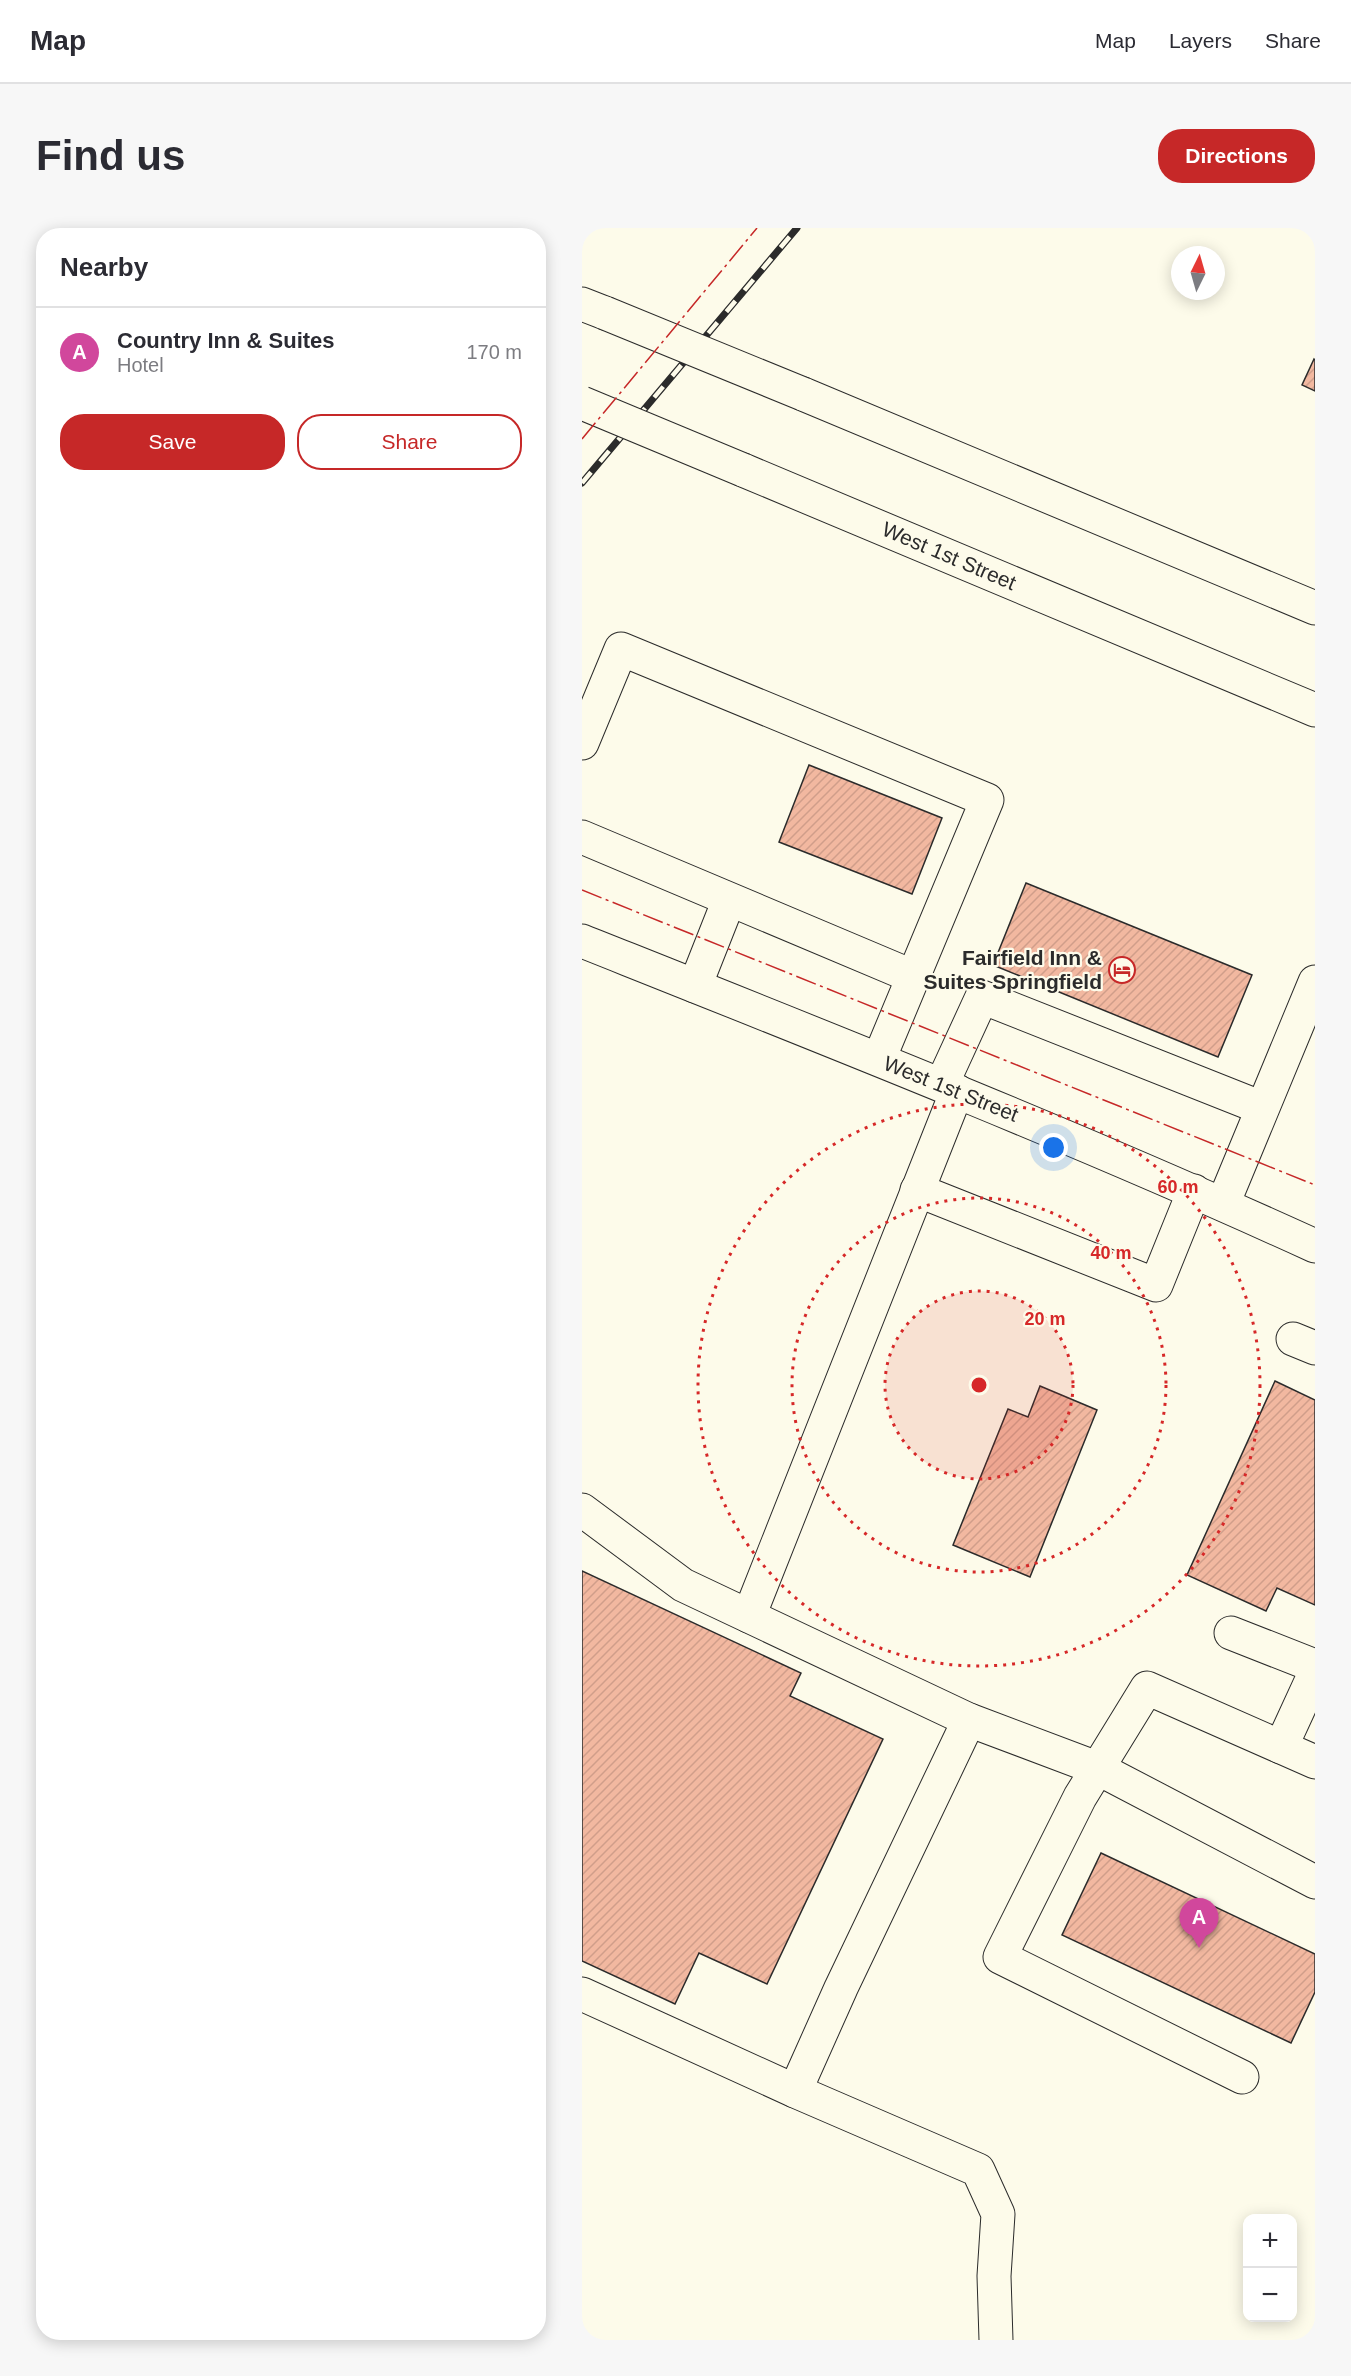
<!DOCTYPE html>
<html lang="en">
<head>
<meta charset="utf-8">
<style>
  :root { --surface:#fff; --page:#f7f7f7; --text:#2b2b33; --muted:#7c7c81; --line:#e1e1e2; --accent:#c62828 }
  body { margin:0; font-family:Arial,sans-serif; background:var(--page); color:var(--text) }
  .controls { position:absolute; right:18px; bottom:18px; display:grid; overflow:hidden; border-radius:12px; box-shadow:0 3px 15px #0003 }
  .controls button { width:54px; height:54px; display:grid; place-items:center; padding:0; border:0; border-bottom:2px solid var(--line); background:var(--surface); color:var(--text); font:30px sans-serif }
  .compass { position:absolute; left:589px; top:18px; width:54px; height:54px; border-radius:50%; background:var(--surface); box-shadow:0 3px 15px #0003; rotate:5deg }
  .you { position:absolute; left:472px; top:920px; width:21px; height:21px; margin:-15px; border:4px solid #fff; border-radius:50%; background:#1a73e8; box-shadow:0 0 0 9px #1a73e833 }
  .badge { display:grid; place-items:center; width:39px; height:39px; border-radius:50%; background:var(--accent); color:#fff; font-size:20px; font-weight:700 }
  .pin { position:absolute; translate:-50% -50px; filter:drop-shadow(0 2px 3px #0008) }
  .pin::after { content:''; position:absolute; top:32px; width:21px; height:18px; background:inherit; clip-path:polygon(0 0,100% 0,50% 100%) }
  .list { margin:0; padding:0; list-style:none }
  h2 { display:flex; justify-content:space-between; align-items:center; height:78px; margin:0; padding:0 24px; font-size:26px }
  h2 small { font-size:20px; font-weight:400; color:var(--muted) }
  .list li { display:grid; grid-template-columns:39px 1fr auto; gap:18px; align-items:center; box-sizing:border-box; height:90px; padding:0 24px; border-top:2px solid var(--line) }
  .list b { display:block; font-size:22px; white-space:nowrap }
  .list p { margin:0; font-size:20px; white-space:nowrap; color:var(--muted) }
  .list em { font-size:20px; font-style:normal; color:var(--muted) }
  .actions { display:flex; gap:12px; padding:18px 24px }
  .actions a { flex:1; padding:14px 0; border:2px solid var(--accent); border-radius:24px; text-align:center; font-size:21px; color:var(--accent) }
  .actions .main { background:var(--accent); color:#fff }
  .map { position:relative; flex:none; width:733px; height:2112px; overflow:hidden; border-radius:24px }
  header { display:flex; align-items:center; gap:36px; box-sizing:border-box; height:84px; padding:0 30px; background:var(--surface); border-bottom:2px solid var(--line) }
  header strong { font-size:28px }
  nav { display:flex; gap:33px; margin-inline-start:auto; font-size:21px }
  .intro { display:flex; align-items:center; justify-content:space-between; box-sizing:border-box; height:144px; padding:0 36px }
  h1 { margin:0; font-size:42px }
  .button { padding:15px 27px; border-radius:24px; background:var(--accent); color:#fff; font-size:21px; font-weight:700 }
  main { display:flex; gap:36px; padding:0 36px }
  aside { flex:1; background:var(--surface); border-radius:24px; box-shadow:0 3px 15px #0003 }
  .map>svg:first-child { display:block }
  .building { fill:url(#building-hatch); stroke:#2b2b2b; stroke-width:1.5 }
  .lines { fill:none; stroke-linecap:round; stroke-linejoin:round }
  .minor-casing { stroke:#2b2b2b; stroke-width:35 }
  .major-casing { stroke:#2b2b2b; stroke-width:35 }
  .minor { stroke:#fdfbea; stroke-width:33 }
  .major { stroke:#fdfbea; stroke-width:33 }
  .rail-casing { stroke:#2b2b2b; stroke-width:7 }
  .rail { stroke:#fdfbea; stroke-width:4.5; stroke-dasharray:14; stroke-linecap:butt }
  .major-bridge-casing { stroke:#2b2b2b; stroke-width:35; stroke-linecap:butt }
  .major-bridge { stroke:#fdfbea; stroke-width:33 }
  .power { stroke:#c62828; stroke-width:1.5; stroke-dasharray:21 4.5 3 4.5; stroke-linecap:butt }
  .ring { fill:none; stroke:#d62828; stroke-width:3; stroke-dasharray:3 6 }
  .labels { text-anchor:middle; stroke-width:4.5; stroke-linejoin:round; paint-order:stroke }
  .street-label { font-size:21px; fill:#2b2b2b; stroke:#fdfbea }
  .poi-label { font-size:21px; font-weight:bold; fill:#2b2b2b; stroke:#fdfbea; text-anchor:end }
  .centre { fill:#d62828; stroke:#fdfbea; stroke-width:3 }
  .ring-label { font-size:18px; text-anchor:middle; font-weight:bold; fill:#d62828; stroke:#fdfbea; stroke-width:4.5; stroke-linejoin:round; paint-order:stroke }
</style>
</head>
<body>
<header>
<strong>Map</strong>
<nav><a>Map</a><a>Layers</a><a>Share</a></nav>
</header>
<div class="intro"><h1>Find us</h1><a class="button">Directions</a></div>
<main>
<aside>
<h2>Nearby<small></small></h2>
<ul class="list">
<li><span class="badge" style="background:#d1479c">A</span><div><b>Country Inn &amp; Suites</b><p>Hotel</p></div><em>170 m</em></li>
</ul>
<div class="actions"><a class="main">Save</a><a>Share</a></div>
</aside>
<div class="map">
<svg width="733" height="2112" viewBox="0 0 733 2112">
  <defs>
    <pattern id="building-hatch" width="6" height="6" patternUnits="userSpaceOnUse" patternTransform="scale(1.5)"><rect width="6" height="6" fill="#f2b8a0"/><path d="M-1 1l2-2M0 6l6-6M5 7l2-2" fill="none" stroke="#d09e8a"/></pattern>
  </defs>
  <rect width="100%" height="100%" fill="#fdfbea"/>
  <!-- building -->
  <g class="building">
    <path d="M 732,131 L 733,132 L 733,163 L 720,157 Z"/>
    <path d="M 227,537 L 360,590 L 330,666 L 197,614 Z"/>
    <path d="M 444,655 L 670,747 L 636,829 L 411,737 Z"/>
    <path d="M 693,1153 L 733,1172 L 733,1377 L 695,1360 L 684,1383 L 605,1347 Z"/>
    <path d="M 458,1158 L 515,1182 L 448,1349 L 371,1317 L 426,1181 L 446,1189 Z"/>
    <path d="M 0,1343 L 219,1445 L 208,1468 L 301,1511 L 185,1756 L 117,1725 L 93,1776 L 0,1733 Z"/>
    <path d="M 519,1625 L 733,1726 L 733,1764 L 709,1815 L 480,1707 Z"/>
  </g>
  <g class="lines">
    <defs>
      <g id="minor">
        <path d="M 0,515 L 39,421 L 405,572 L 297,831"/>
        <path d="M 0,609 L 332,749"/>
        <path d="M 0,713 C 246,811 492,908 733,1018"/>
        <path d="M 113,758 L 147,672"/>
        <path d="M 360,856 L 400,769 L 680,880"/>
        <path d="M 335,962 L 574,1057 L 612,963"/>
        <path d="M 641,976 L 733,754"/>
        <path d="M 711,1111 L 733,1120"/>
        <path d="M 0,1282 L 101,1357 L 387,1492 L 517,1541 L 733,1654"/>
        <path d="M 167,1388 L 375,863"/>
        <path d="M 649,1405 L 733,1438"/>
        <path d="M 733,1445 L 699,1519 L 733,1534"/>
        <path d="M 387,1492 L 259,1760 L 213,1863 L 396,1942 L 416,1986 L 412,2048 L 414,2112"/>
        <path d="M 0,1766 L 213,1863"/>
        <path d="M 660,1849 L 418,1729 L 498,1569 L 565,1460 L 699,1519"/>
      </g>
      <g id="major">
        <path d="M 0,76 L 23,85"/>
        <path d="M 221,166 L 733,380"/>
        <path d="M 161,242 L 733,482"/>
      </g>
    </defs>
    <!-- minor casing -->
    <use href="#minor" class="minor-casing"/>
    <!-- major casing -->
    <use href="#major" class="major-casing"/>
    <!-- minor -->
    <use href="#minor" class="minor"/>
    <!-- major -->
    <use href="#major" class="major"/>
    <defs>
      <path id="rail" d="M 0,255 L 215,0"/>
    </defs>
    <!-- rail casing -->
    <use href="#rail" class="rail-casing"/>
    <!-- rail -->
    <use href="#rail" class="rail"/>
    <defs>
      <g id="major-bridge">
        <path d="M 23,85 L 221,166"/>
        <path d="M 0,175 L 161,242"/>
      </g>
    </defs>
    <!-- major-bridge casing -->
    <use href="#major-bridge" class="major-bridge-casing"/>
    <!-- major-bridge -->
    <use href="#major-bridge" class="major-bridge"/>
    <!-- power -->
    <g class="power">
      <path d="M 0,211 L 175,0"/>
      <path d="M 0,662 L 733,957"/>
    </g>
  </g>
  <!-- distance rings -->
  <circle cx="397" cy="1157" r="94" fill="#d62828" fill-opacity=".12"/>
  <g class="ring">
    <circle cx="397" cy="1157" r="94"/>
    <circle cx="397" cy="1157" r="187"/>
    <circle cx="397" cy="1157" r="281"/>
  </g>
  <!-- icons -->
  <defs>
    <symbol id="hotel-ring" viewBox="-11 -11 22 22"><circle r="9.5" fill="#fdfbea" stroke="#c62828" stroke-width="1.5"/><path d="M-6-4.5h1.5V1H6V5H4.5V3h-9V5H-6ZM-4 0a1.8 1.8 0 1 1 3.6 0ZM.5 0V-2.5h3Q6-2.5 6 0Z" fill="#c62828"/></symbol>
  </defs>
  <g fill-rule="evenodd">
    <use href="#hotel-ring" x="525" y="727" width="30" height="30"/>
  </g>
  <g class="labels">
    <!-- street labels -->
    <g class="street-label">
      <text transform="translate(367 328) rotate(23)" y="7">West 1st Street</text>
      <text transform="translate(369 861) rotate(22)" y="7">West 1st Street</text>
    </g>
    <!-- poi labels -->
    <g class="poi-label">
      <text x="520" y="737">Fairfield Inn &amp;<tspan x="520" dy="24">Suites Springfield</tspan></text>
    </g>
  </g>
  <circle cx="397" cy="1157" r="9" class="centre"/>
  <g class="ring-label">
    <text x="596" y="965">60 m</text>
    <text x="529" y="1031">40 m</text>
    <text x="463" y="1097">20 m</text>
  </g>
</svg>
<div class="controls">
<button>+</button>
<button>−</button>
</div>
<svg class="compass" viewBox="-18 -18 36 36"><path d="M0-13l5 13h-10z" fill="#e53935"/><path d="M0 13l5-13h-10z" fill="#7c7c81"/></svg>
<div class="you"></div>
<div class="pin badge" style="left:617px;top:1720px;background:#d1479c">A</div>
</div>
</main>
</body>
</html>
